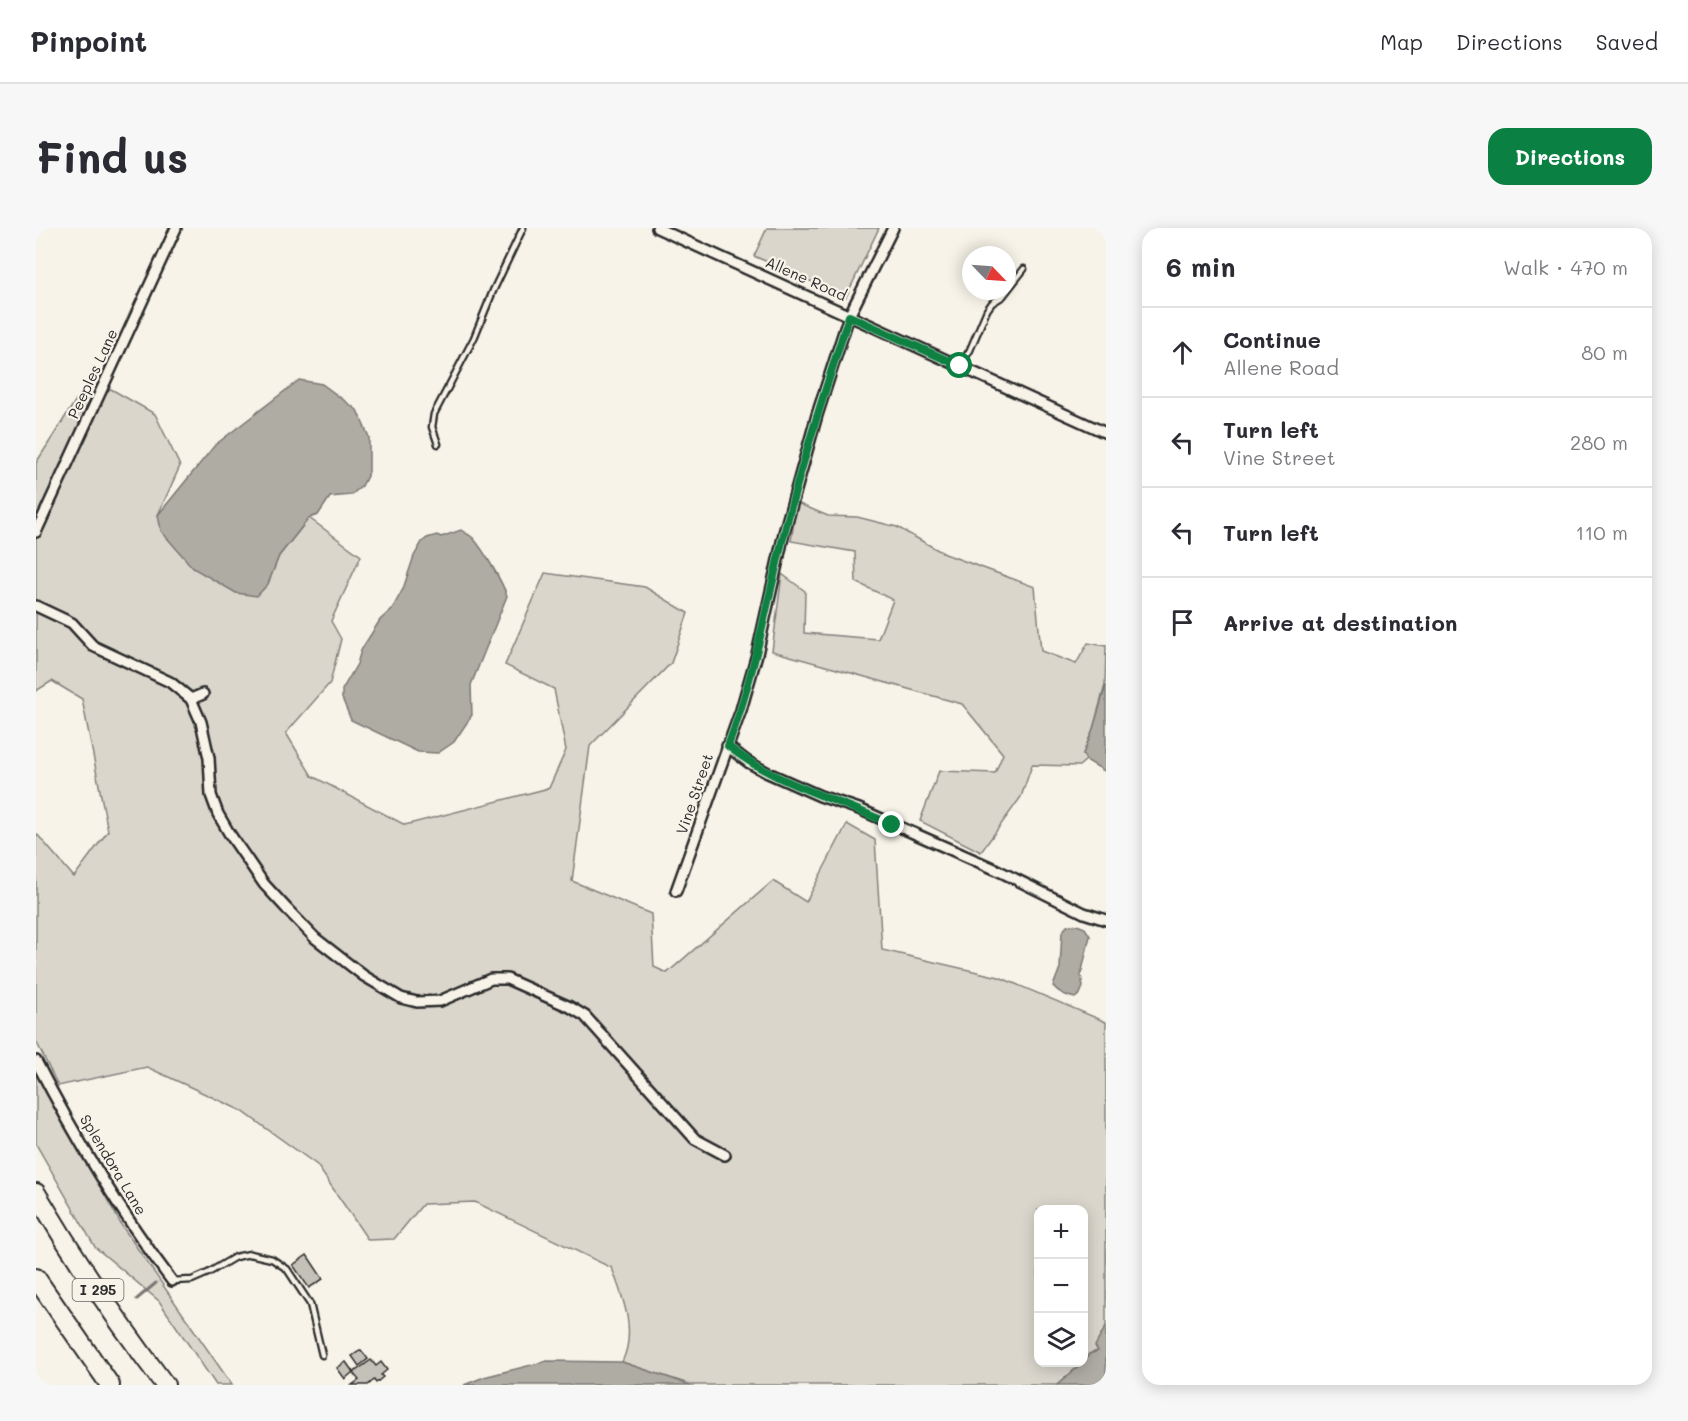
<!DOCTYPE html>
<html lang="en">
<head>
<meta charset="utf-8">
<style>
  :root { --surface:#fff; --page:#f7f7f7; --text:#2b2b33; --muted:#7c7c81; --line:#e1e1e2; --accent:#0b8043 }
  body { margin:0; font-family:Mali,sans-serif; background:var(--page); color:var(--text) }
  .controls { position:absolute; right:18px; bottom:18px; display:grid; overflow:hidden; border-radius:12px; box-shadow:0 3px 15px #0003 }
  .controls button { width:54px; height:54px; display:grid; place-items:center; padding:0; border:0; border-bottom:2px solid var(--line); background:var(--surface); color:var(--text); font:30px sans-serif }
  .compass { position:absolute; left:926px; top:18px; width:54px; height:54px; border-radius:50%; background:var(--surface); box-shadow:0 3px 15px #0003; rotate:115deg }
  .stop { position:absolute; width:18px; height:18px; margin:-14px; border:4px solid #0b8043; border-radius:50%; background:#fff }
  .stop.end { background:#0b8043; border-color:#fff; box-shadow:0 2px 6px #0008 }
  .list { margin:0; padding:0; list-style:none }
  h2 { display:flex; justify-content:space-between; align-items:center; height:78px; margin:0; padding:0 24px; font-size:26px }
  h2 small { font-size:20px; font-weight:400; color:var(--muted) }
  .list li { display:grid; grid-template-columns:39px 1fr auto; gap:18px; align-items:center; box-sizing:border-box; height:90px; padding:0 24px; border-top:2px solid var(--line) }
  .list b { display:block; font-size:22px; white-space:nowrap }
  .list p { margin:0; font-size:20px; white-space:nowrap; color:var(--muted) }
  .list em { font-size:20px; font-style:normal; color:var(--muted) }
  .icon { flex:none; width:33px; height:33px; fill:none; stroke:currentColor; stroke-width:2; stroke-linecap:round; stroke-linejoin:round }
  .map { position:relative; flex:none; width:1070px; height:1157px; overflow:hidden; border-radius:18px }
  header { display:flex; align-items:center; gap:36px; box-sizing:border-box; height:84px; padding:0 30px; background:var(--surface); border-bottom:2px solid var(--line) }
  header strong { font-size:28px }
  nav { display:flex; gap:33px; margin-inline-start:auto; font-size:21px }
  .intro { display:flex; align-items:center; justify-content:space-between; box-sizing:border-box; height:144px; padding:0 36px }
  h1 { margin:0; font-size:42px }
  .button { padding:15px 27px; border-radius:18px; background:var(--accent); color:#fff; font-size:21px; font-weight:700 }
  main { display:flex; gap:36px; padding:0 36px }
  aside { flex:1; background:var(--surface); border-radius:18px; box-shadow:0 3px 15px #0003 }
  .map>svg:first-child { display:block }
  .green { fill:#dad6cc; stroke:#82807c; stroke-width:1.5 }
  .water { fill:#afaca4; stroke:#7a7874; stroke-width:1.5 }
  .lines { fill:none; stroke-linecap:round; stroke-linejoin:round }
  .stream { stroke:#7a7874; stroke-width:3 }
  .building { fill:#c4c1b9; stroke:#2b2b2b; stroke-width:1.5 }
  .service-casing { stroke:#2b2b2b; stroke-width:9 }
  .minor-casing { stroke:#2b2b2b; stroke-width:14 }
  .motorway-casing { stroke:#2b2b2b; stroke-width:22 }
  .service { stroke:#f7f3e8; stroke-width:4.5 }
  .minor { stroke:#f7f3e8; stroke-width:9 }
  .motorway { stroke:#f7f3e8; stroke-width:18 }
  .route { stroke:#0b8043; stroke-width:8 }
  .labels { text-anchor:middle; stroke-width:4.5; stroke-linejoin:round; paint-order:stroke }
  .shield { fill:#f7f3e8; stroke:#686764; stroke-width:1.5 }
  .shield-label { font-size:14px; font-weight:bold; fill:#2b2b2b }
  .street-label { font-size:15px; fill:#2b2b2b; stroke:#f7f3e8 }
</style>
</head>
<body>
<header>
<strong>Pinpoint</strong>
<nav><a>Map</a><a>Directions</a><a>Saved</a></nav>
</header>
<div class="intro"><h1>Find us</h1><a class="button">Directions</a></div>
<main>
<div class="map">
<svg width="1070" height="1157" viewBox="0 0 1070 1157">
  <rect width="100%" height="100%" fill="#f7f3e8"/>
  <filter id="ink" filterUnits="userSpaceOnUse"><feTurbulence type="fractalNoise" baseFrequency=".0167" numOctaves="2"/><feDisplacementMap in="SourceGraphic" scale="12" xChannelSelector="R" yChannelSelector="G"/><feConvolveMatrix kernelMatrix="1 2 1 2 8 2 1 2 1" color-interpolation-filters="sRGB"/></filter>
  <g filter="url(#ink)">
    <!-- green -->
    <g class="green">
      <path d="M 731,0 L 843,0 L 810,69 L 718,28 Z"/>
      <path d="M 75,161 L 119,186 L 144,238 L 122,287 L 232,355 L 243,328 L 273,290 L 325,328 L 295,393 L 305,411 L 294,455 L 250,505 L 276,548 L 369,597 L 513,560 L 530,522 L 518,461 L 469,437 L 509,345 L 609,359 L 652,385 L 635,435 L 554,518 L 536,653 L 615,686 L 618,739 L 631,745 L 737,653 L 770,674 L 811,596 L 839,612 L 846,722 L 963,749 L 1070,794 L 1070,1098 L 1060,1118 L 1062,1123 L 1053,1126 L 1048,1133 L 1048,982 L 1002,982 L 1002,1134 L 1046,1135 L 1021,1157 L 655,1157 L 586,1134 C 601,1103 587,1070 576,1040 L 439,974 L 387,976 L 358,1011 L 332,1012 L 281,937 L 206,883 L 111,839 L 22,858 L 0,813 L 0,605 L 38,649 L 72,603 L 46,471 L 16,453 L 0,463 L 0,235 L 40,172 Z"/>
      <path d="M 761,275 L 792,288 L 821,289 L 861,299 L 909,326 L 999,359 L 1005,423 L 1040,436 L 1052,415 L 1070,418 L 1069,457 L 1057,501 L 1047,526 L 1050,532 L 1043,538 L 996,537 L 985,569 L 945,624 L 884,593 L 903,543 L 959,545 L 967,526 L 926,476 L 736,423 L 746,346 L 769,363 L 768,405 L 842,411 L 857,372 L 820,354 L 819,324 L 755,313 Z"/>
      <path d="M 0,840 L 86,998 L 196,1157 L 180,1157 L 123,1073 L 59,1019 L 0,916 Z"/>
    </g>
    <!-- water -->
    <g class="water">
      <path d="M 263,152 L 286,156 L 321,182 L 333,209 L 333,244 L 326,258 L 315,267 L 294,269 L 282,287 L 273,290 L 243,328 L 232,356 L 221,368 L 200,365 L 157,340 L 125,303 L 122,287 L 179,217 Z"/>
      <path d="M 425,302 C 429,305 434,307 437,310 C 447,321 467,355 471,368 L 435,457 L 436,487 L 418,514 L 402,525 L 382,524 L 315,492 L 306,470 L 306,462 L 321,436 L 325,422 L 344,392 L 356,381 L 367,361 L 378,328 L 386,314 L 391,310 L 401,307 L 405,309 Z"/>
      <path d="M 1070,457 L 1070,544 L 1050,532 L 1047,526 L 1057,501 Z"/>
      <path d="M 1041,697 L 1049,700 L 1054,708 L 1045,747 L 1047,759 L 1044,766 L 1039,770 C 1030,768 1023,765 1017,758 L 1024,740 L 1026,704 L 1031,698 Z"/>
      <path d="M 1070,1098 L 1070,1157 L 1021,1157 L 1048,1134 L 1053,1126 L 1062,1123 L 1059,1118 Z"/>
      <path d="M 511,1133 L 586,1134 L 655,1157 L 428,1157 L 448,1149 Z"/>
    </g>
    <g class="lines">
      <!-- stream -->
      <path class="stream" d="M 101,1071 L 120,1055"/>
    </g>
    <!-- building -->
    <g class="building">
      <path d="M 271,1027 L 287,1051 L 273,1060 L 257,1037 Z"/>
      <path d="M 325,1122 L 332,1131 L 323,1138 L 316,1128 Z"/>
      <path d="M 335,1132 L 340,1138 L 345,1134 L 351,1142 L 345,1147 L 347,1149 L 340,1155 L 338,1152 L 332,1157 L 316,1157 L 323,1152 L 317,1145 Z"/>
      <path d="M 310,1134 L 317,1144 L 309,1151 L 301,1140 Z"/>
    </g>
    <g class="lines">
      <defs>
        <g id="service">
          <path d="M 924,138 L 934,122 L 951,82 L 956,75 L 967,68 L 988,41"/>
          <path d="M 402,216 L 396,199 L 398,186 L 438,110 L 457,63 L 487,0"/>
          <path d="M 136,1053 L 156,1052 L 172,1045 L 199,1029 L 214,1026 L 236,1031 L 251,1041 L 274,1076 L 286,1127"/>
        </g>
        <g id="minor">
          <path d="M 621,0 L 1070,205"/>
          <path d="M 0,304 L 140,0"/>
          <path d="M 0,378 L 36,395 L 57,418 L 134,454 L 155,471 L 165,494 L 173,530 L 175,567 L 182,586 L 193,605 L 228,656 L 251,681 L 279,710 L 328,748 L 365,770 L 381,774 L 404,773 L 455,751 L 471,751 L 534,779 L 549,788 L 659,911 L 689,927"/>
          <path d="M 155,471 L 167,466"/>
          <path d="M 691,518 L 712,534 L 732,545 L 784,568 L 823,581 L 961,642 L 1048,685 L 1070,692"/>
          <path d="M 640,663 L 705,482 L 721,426 L 748,305 L 781,187 L 813,88 L 857,0"/>
          <path d="M 0,833 C 39,909 84,984 136,1053"/>
        </g>
        <g id="motorway">
          <path d="M 0,965 C 39,1031 83,1096 129,1157"/>
          <path d="M 0,1050 L 74,1157"/>
        </g>
      </defs>
      <!-- service casing -->
      <use href="#service" class="service-casing"/>
      <!-- minor casing -->
      <use href="#minor" class="minor-casing"/>
      <!-- motorway casing -->
      <use href="#motorway" class="motorway-casing"/>
      <!-- service -->
      <use href="#service" class="service"/>
      <!-- minor -->
      <use href="#minor" class="minor"/>
      <!-- motorway -->
      <use href="#motorway" class="motorway"/>
    </g>
  </g>
  <g class="lines" filter="url(#ink)">
    <!-- route -->
    <path class="route" d="M 856,597 C 801,570 740,557 692,518 C 718,449 730,378 748,306 C 766,233 790,160 813,88 L 924,138"/>
  </g>
  <g class="labels">
    <!-- shield labels -->
    <rect class="shield" x="36.5" y="1051" width="51" height="22" rx="4.5"/>
    <g class="shield-label">
      <text x="62" y="1067">I 295</text>
    </g>
    <!-- street labels -->
    <g class="street-label">
      <text transform="translate(770 51) rotate(24)" y="5">Allene Road</text>
      <text transform="translate(57 146) rotate(-65)" y="5">Peeples Lane</text>
      <text transform="translate(659 566) rotate(-71)" y="5">Vine Street</text>
      <text transform="translate(77 937) rotate(59)" y="5">Splendora Lane</text>
    </g>
  </g>
</svg>
<div class="controls">
<button>+</button>
<button>−</button>
<button><svg class="icon" aria-label="layers" viewBox="0 0 24 24"><path d="M12 4l9 5-9 5-9-5zM3 14l9 5 9-5"/></svg></button>
</div>
<svg class="compass" viewBox="-18 -18 36 36"><path d="M0-13l5 13h-10z" fill="#e53935"/><path d="M0 13l5-13h-10z" fill="#7c7c81"/></svg>
<div class="stop" style="left:924px;top:138px"></div>
<div class="stop end" style="left:856px;top:597px"></div>
</div>
<aside>
<h2>6 min<small>Walk · 470 m</small></h2>
<ul class="list">
<li><svg class="icon" aria-label="ahead" viewBox="0 0 24 24"><path d="M12 20V5M6 11l6-6 6 6"/></svg><div><b>Continue</b><p>Allene Road</p></div><em>80 m</em></li>
<li><svg class="icon" aria-label="left" viewBox="0 0 24 24"><path d="M17 20v-9H6M10 6l-5 5 5 5"/></svg><div><b>Turn left</b><p>Vine Street</p></div><em>280 m</em></li>
<li><svg class="icon" aria-label="left" viewBox="0 0 24 24"><path d="M17 20v-9H6M10 6l-5 5 5 5"/></svg><div><b>Turn left</b></div><em>110 m</em></li>
<li><svg class="icon" aria-label="arrive" viewBox="0 0 24 24"><path d="M6 21V4h12l-3 4 3 4H6"/></svg><div><b>Arrive at destination</b></div></li>
</ul>
</aside>
</main>
</body>
</html>
